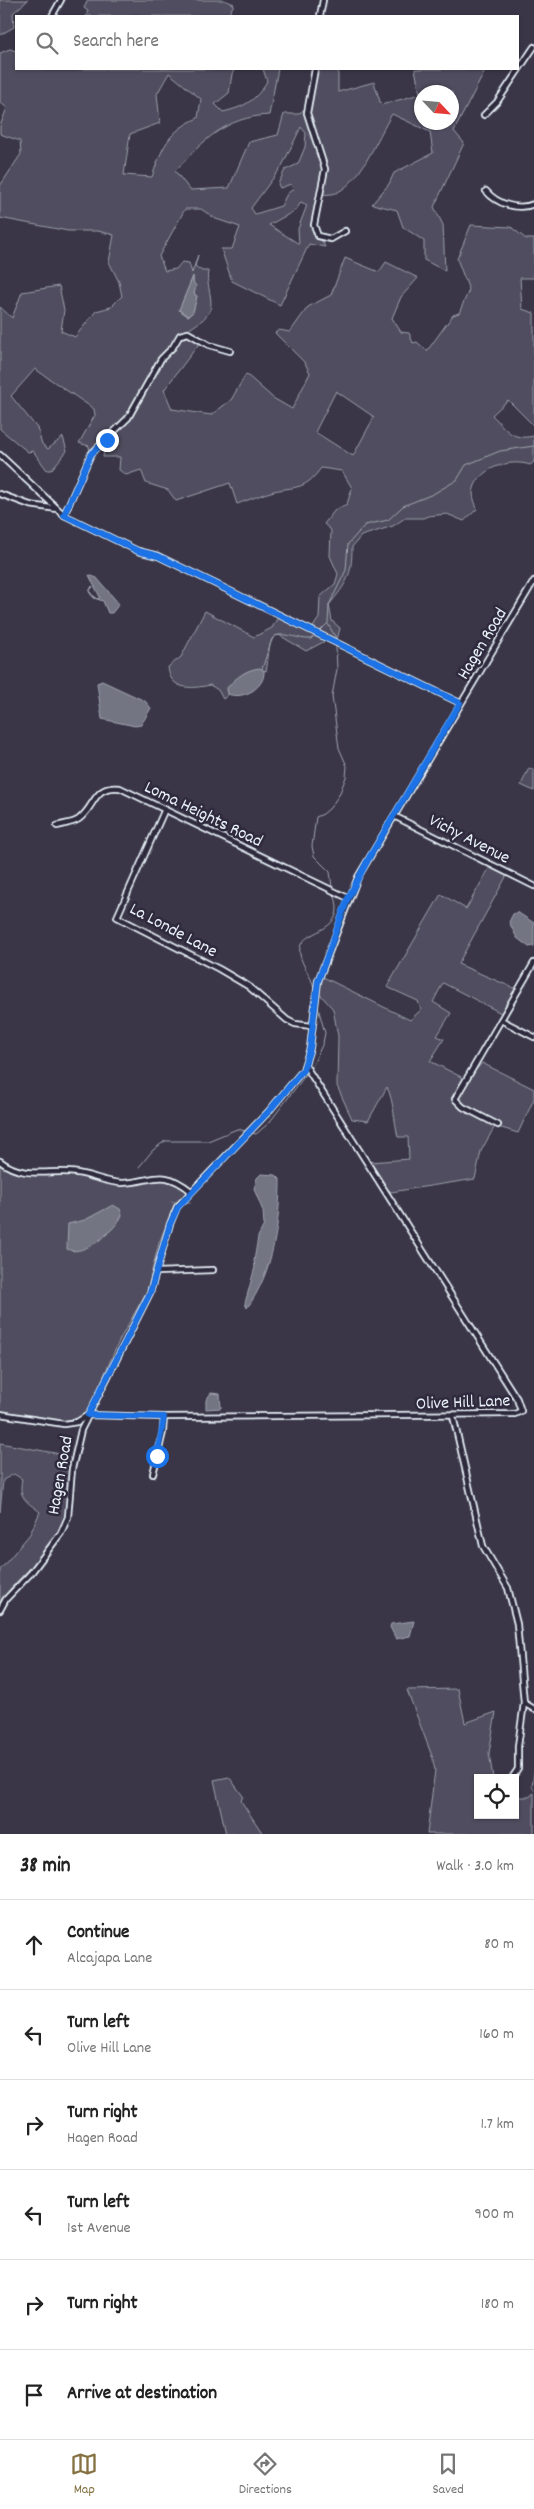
<!DOCTYPE html>
<html lang="en">
<head>
<meta charset="utf-8">
<style>
  :root { --surface:#fff; --page:#f6f6f6; --text:#222; --muted:#767676; --line:#e0e0e0; --accent:#857141 }
  body { margin:0; font-family:Dekko,sans-serif; background:var(--page); color:var(--text) }
  .controls { position:absolute; right:15px; bottom:15px; display:grid; overflow:hidden; border-radius:0px; box-shadow:0 1px 4px #0004 }
  .controls button { width:45px; height:45px; display:grid; place-items:center; padding:0; border:0; border-bottom:1px solid var(--line); background:var(--surface); color:var(--text); font:25px sans-serif }
  .compass { position:absolute; left:414px; top:85px; width:45px; height:45px; border-radius:50%; background:var(--surface); box-shadow:0 1px 4px #0004; rotate:116deg }
  .stop { position:absolute; width:15px; height:15px; margin:-11px; border:4px solid #1a73e8; border-radius:50%; background:#fff }
  .stop.end { background:#1a73e8; border-color:#fff; box-shadow:0 1px 5px #0008 }
  .list { margin:0; padding:0; list-style:none }
  h2 { display:flex; justify-content:space-between; align-items:center; height:65px; margin:0; padding:0 20px; font-size:21px }
  h2 small { font-size:16px; font-weight:400; color:var(--muted) }
  .list li { display:grid; grid-template-columns:32px 1fr auto; gap:15px; align-items:center; box-sizing:border-box; height:90px; padding:0 20px; border-top:1px solid var(--line) }
  .list b { display:block; font-size:19px; white-space:nowrap }
  .list p { margin:0; font-size:16px; white-space:nowrap; color:var(--muted) }
  .list em { font-size:16px; font-style:normal; color:var(--muted) }
  .icon { flex:none; width:28px; height:28px; fill:none; stroke:currentColor; stroke-width:2; stroke-linecap:round; stroke-linejoin:round }
  .map { position:relative; flex:none; width:534px; height:1834px; overflow:hidden }
  .search { position:absolute; background:var(--surface); box-shadow:0 1px 4px #0004; left:15px; right:15px; top:15px; height:55px; display:flex; align-items:center; gap:12px; box-sizing:border-box; padding:0 18px; border-radius:0px; color:var(--muted); font-size:19px }
  .sheet { height:605px; background:var(--surface) }
  nav { display:flex; justify-content:space-around; align-items:center; box-sizing:border-box; height:70px; border-top:1px solid var(--line); background:var(--surface); font-size:14px; color:var(--muted) }
  nav a { display:grid; justify-items:center; gap:2px }
  nav .on { color:var(--accent) }
  .map>svg:first-child { display:block }
  .green { fill:#504e5f; stroke:#9ca0ac; fill-rule:evenodd }
  .water { fill:#737482; stroke:#a2a6b1 }
  .lines { fill:none; stroke-linecap:round; stroke-linejoin:round }
  .stream { stroke:#a2a6b1; stroke-width:1 }
  .minor-casing { stroke:#e8f1f8; stroke-width:8 }
  .minor { stroke:#2f2a3d; stroke-width:4.5 }
  .route { stroke:#1a73e8; stroke-width:6 }
  .labels { text-anchor:middle; stroke-width:5; stroke-linejoin:round; paint-order:stroke }
  .street-label { font-size:18px; fill:#e8f1f8; stroke:#2f2a3d }
</style>
</head>
<body>
<div class="map">
<svg width="534" height="1834" viewBox="0 0 534 1834">
  <rect width="100%" height="100%" fill="#3a3648"/>
  <filter id="ink" filterUnits="userSpaceOnUse"><feTurbulence type="fractalNoise" baseFrequency=".02" numOctaves="2"/><feDisplacementMap in="SourceGraphic" scale="10" xChannelSelector="R" yChannelSelector="G"/><feConvolveMatrix kernelMatrix="1 2 1 2 8 2 1 2 1" color-interpolation-filters="sRGB"/></filter>
  <g filter="url(#ink)">
    <!-- green -->
    <g class="green">
      <path d="M 0,0 L 28,0 L 13,13 L 14,27 L 0,35 Z"/>
      <path d="M 88,0 L 224,0 L 234,4 L 228,16 L 86,16 L 88,11 L 84,8 Z"/>
      <path d="M 10,49 L 16,51 L 16,69 L 235,69 L 232,74 L 229,93 L 215,104 L 223,112 C 244,107 256,101 267,81 L 263,69 L 278,69 L 269,115 C 225,117 203,141 175,171 L 190,190 L 229,188 L 249,142 L 278,135 L 284,114 L 299,114 L 309,104 L 315,69 L 338,69 L 338,92 L 374,82 L 381,105 L 420,94 L 415,69 L 486,69 L 454,131 L 464,143 L 434,207 L 443,225 L 445,271 L 424,260 L 424,241 L 403,227 L 397,210 L 372,204 L 389,184 L 394,173 L 433,153 L 430,132 L 392,114 C 378,136 362,180 338,192 C 334,195 325,194 319,195 L 314,225 L 325,247 L 309,244 L 280,305 L 232,281 L 221,249 L 232,249 L 240,227 L 216,219 L 201,209 L 185,209 L 159,256 L 165,271 L 176,269 L 182,262 L 189,263 L 192,273 L 198,255 L 195,266 L 202,271 L 208,271 C 205,284 216,303 208,314 C 203,321 192,327 185,332 L 201,341 L 164,390 L 172,409 L 211,415 L 231,400 L 246,374 L 273,398 L 292,409 L 310,373 L 305,363 L 275,333 L 279,330 L 290,332 L 308,307 L 331,295 L 345,258 L 379,272 L 386,262 L 418,278 L 401,297 L 392,318 L 401,332 L 409,333 L 413,343 L 417,342 L 427,351 L 453,315 L 459,313 L 469,290 L 457,259 L 471,225 L 511,227 L 526,239 L 534,239 L 534,278 L 520,278 L 522,309 L 534,313 L 534,426 L 508,400 L 492,415 C 506,429 511,441 534,436 L 534,462 L 530,465 C 510,458 475,468 473,494 C 473,498 476,505 477,509 L 464,521 L 447,514 L 428,516 L 423,518 L 405,518 L 393,526 L 361,536 L 352,547 C 352,576 347,583 329,605 L 332,621 L 340,628 L 337,640 L 329,639 L 306,651 L 279,635 L 275,636 C 267,644 269,660 266,671 C 250,665 237,677 227,690 L 229,694 L 223,699 L 218,690 L 210,685 C 192,689 170,691 168,667 L 181,657 L 205,611 L 254,637 L 272,628 L 279,615 L 311,630 L 319,618 L 320,597 L 335,584 L 338,574 L 330,556 L 331,530 L 324,524 L 335,510 L 347,504 L 352,488 L 342,471 L 321,468 C 305,490 298,486 274,491 C 262,494 249,500 237,504 L 230,483 L 176,501 L 168,490 L 146,483 L 141,470 L 126,475 L 119,470 L 120,457 L 103,457 L 105,441 L 90,452 L 89,446 L 79,443 L 95,415 L 94,409 L 35,369 L 11,396 L 37,428 L 42,444 L 48,449 L 63,437 L 67,451 L 51,470 L 47,470 L 33,451 L 28,452 L 0,429 L 0,307 L 12,318 L 22,292 L 59,286 L 64,310 L 61,331 L 75,337 L 96,311 L 111,307 L 122,296 L 119,282 L 109,262 L 114,235 L 98,231 L 68,231 L 0,218 L 0,186 L 21,154 L 20,141 L 0,134 L 0,126 L 7,108 L 0,102 L 0,53 ZM 169,73 L 201,99 L 198,118 C 168,131 162,148 152,177 L 124,175 L 130,134 L 160,123 L 157,94 ZM 422,92 L 452,92 L 452,122 L 422,122 ZM 301,127 L 306,133 L 305,147 L 298,164 L 285,170 L 278,184 L 280,188 L 291,184 L 293,189 L 287,194 L 281,206 L 255,214 L 251,208 L 282,166 ZM 301,202 L 307,205 L 298,229 L 299,244 L 269,225 L 296,210 ZM 193,277 L 194,294 L 197,296 L 193,312 L 188,316 L 179,310 ZM 336,391 L 374,417 L 353,456 L 315,432 Z"/>
      <path d="M 529,768 L 534,771 L 534,791 L 521,785 Z"/>
      <path d="M 491,865 L 507,875 L 458,964 L 516,989 L 503,1014 L 443,983 L 433,1002 L 451,1013 L 437,1036 L 444,1039 L 430,1061 L 467,1080 L 482,1063 L 534,1089 L 534,1099 L 518,1133 L 495,1126 L 481,1151 L 475,1179 L 391,1192 L 378,1180 L 370,1162 L 409,1159 L 408,1137 L 398,1137 C 394,1120 394,1102 387,1087 L 368,1121 L 352,1119 L 337,1086 L 338,1036 L 333,1009 L 319,993 L 323,977 L 410,1020 L 421,1010 L 418,1001 L 387,987 L 441,894 L 466,909 Z"/>
      <path d="M 0,1164 L 6,1169 L 17,1173 L 70,1175 L 126,1185 L 151,1178 L 172,1180 L 188,1191 L 174,1206 L 159,1243 L 147,1291 L 120,1339 L 87,1414 L 67,1422 L 0,1412 Z"/>
      <path d="M 0,1443 L 60,1454 L 76,1461 C 73,1498 68,1525 43,1554 C 29,1571 12,1583 0,1603 L 0,1570 L 30,1534 L 40,1512 C 26,1501 18,1498 22,1479 L 14,1474 L 3,1480 L 0,1512 Z"/>
      <path d="M 458,1689 L 465,1723 L 496,1712 L 489,1753 L 493,1778 L 478,1778 L 478,1815 L 515,1815 L 515,1797 L 529,1797 L 534,1793 L 534,1834 L 427,1834 L 435,1770 L 432,1756 L 407,1690 Z"/>
      <path d="M 229,1777 L 243,1796 L 241,1801 L 263,1834 L 226,1834 L 214,1780 Z"/>
    </g>
    <!-- water -->
    <g class="water">
      <path d="M 193,276 L 193,282 L 196,286 L 194,294 L 197,296 L 193,312 L 188,316 L 179,310 Z"/>
      <path d="M 89,575 L 97,578 L 119,604 L 112,613 L 108,613 L 103,601 L 94,598 L 89,592 L 92,586 L 93,587 L 90,590 L 91,594 L 98,599 L 100,597 Z"/>
      <path d="M 260,668 L 264,671 C 265,688 243,700 228,694 L 227,688 C 235,678 247,669 260,668 Z"/>
      <path d="M 102,681 L 145,701 L 151,708 L 141,725 L 135,726 L 102,719 L 97,683 Z"/>
      <path d="M 517,912 L 534,923 L 534,946 L 529,947 L 517,938 L 509,922 L 513,914 Z"/>
      <path d="M 261,1174 L 276,1175 L 280,1179 C 280,1222 273,1273 247,1308 L 245,1303 L 255,1267 L 254,1261 L 258,1237 L 264,1225 L 263,1211 L 254,1189 L 257,1178 Z"/>
      <path d="M 113,1205 L 120,1209 L 122,1215 C 116,1230 83,1258 67,1249 L 68,1224 L 85,1220 Z"/>
      <path d="M 211,1393 L 220,1394 L 221,1408 L 206,1409 L 206,1400 Z"/>
      <path d="M 414,1621 L 410,1636 L 396,1639 L 390,1627 L 391,1624 Z"/>
    </g>
    <g class="lines">
      <!-- stream -->
      <g class="stream">
        <path d="M 328,624 L 337,640"/>
        <path d="M 319,632 L 328,623 L 329,605 L 346,570 L 348,544 L 365,525 L 388,520 L 403,506 L 433,494 L 457,480 L 466,465 L 500,451 L 534,446"/>
        <path d="M 262,669 L 272,639 L 275,636 C 289,632 298,640 311,639 L 315,635"/>
        <path d="M 332,887 L 330,872 L 314,856 L 312,846 L 316,817 L 323,814 L 330,808 L 339,795 L 346,777 L 347,766 L 339,748 L 332,696 L 337,669 L 336,646"/>
        <path d="M 314,988 C 312,975 297,961 300,947 C 305,928 349,933 334,894"/>
        <path d="M 311,1069 L 323,1043 L 325,1033 L 317,1004"/>
        <path d="M 252,1133 L 256,1134 L 269,1123 L 307,1073"/>
        <path d="M 139,1167 L 153,1150 L 165,1141 L 208,1141 L 237,1129 L 246,1131"/>
        <path d="M 172,1202 L 179,1202"/>
        <path d="M 183,1202 L 190,1203"/>
        <path d="M 534,1773 L 532,1786 L 534,1790"/>
      </g>
      <defs>
        <g id="minor">
          <path d="M 52,16 L 61,0"/>
          <path d="M 320,16 L 323,0"/>
          <path d="M 315,69 L 307,113 L 325,169 L 314,225 L 318,236 L 331,239 L 345,231"/>
          <path d="M 484,115 L 497,102 L 534,47"/>
          <path d="M 486,191 C 497,204 518,211 534,204"/>
          <path d="M 0,455 L 64,515 L 138,551 L 158,556 L 460,703"/>
          <path d="M 0,494 L 30,505 L 57,509"/>
          <path d="M 64,515 L 91,454 L 128,418 L 161,359 L 173,347 L 180,335 L 188,333 L 209,345 L 230,351"/>
          <path d="M 165,809 L 117,917 L 219,969 L 248,986 L 287,1020 L 295,1024 L 312,1026"/>
          <path d="M 394,816 L 534,886"/>
          <path d="M 57,826 C 63,824 74,823 79,819 C 96,806 93,785 120,788 L 348,898"/>
          <path d="M 501,1020 L 534,1037"/>
          <path d="M 498,1125 L 463,1107 L 455,1099 L 534,963"/>
          <path d="M 0,1161 C 24,1180 50,1169 77,1173 C 92,1175 107,1183 122,1183 C 154,1182 161,1167 191,1191"/>
          <path d="M 157,1272 L 213,1270"/>
          <path d="M 0,1414 L 64,1424 L 77,1422 L 88,1415 L 164,1417 L 515,1414 L 521,1411 L 517,1399 L 305,1065"/>
          <path d="M 453,1416 L 483,1546 L 508,1588 L 517,1624 L 524,1703 L 518,1746 L 518,1769 L 512,1778"/>
          <path d="M 153,1474 L 163,1432 L 164,1417"/>
          <path d="M 0,1610 L 6,1599 L 31,1573 L 61,1533 L 68,1517 L 72,1469 L 81,1430 L 150,1293 L 170,1224 L 177,1207 L 269,1111 L 303,1070 L 310,1048 L 318,981 L 358,877 L 534,581"/>
          <path d="M 524,1703 L 534,1709"/>
        </g>
      </defs>
      <!-- minor casing -->
      <use href="#minor" class="minor-casing"/>
      <!-- minor -->
      <use href="#minor" class="minor"/>
    </g>
  </g>
  <g class="lines" filter="url(#ink)">
    <!-- route -->
    <path class="route" d="M 107,440 L 91,454 L 64,515 L 138,551 L 158,556 L 460,703 L 370,856 L 348,898 L 318,981 L 310,1048 L 303,1070 L 269,1111 L 178,1207 L 170,1224 L 150,1293 L 88,1415 L 164,1417 L 157,1456"/>
  </g>
  <g class="labels">
    <!-- street labels -->
    <g class="street-label">
      <text transform="translate(481 643) rotate(-59)" y="6">Hagen Road</text>
      <text transform="translate(204 813) rotate(26)" y="6">Loma Heights Road</text>
      <text transform="translate(470 838) rotate(27)" y="6">Vichy Avenue</text>
      <text transform="translate(174 929) rotate(28)" y="6">La Londe Lane</text>
      <text transform="translate(463 1401) rotate(-2)" y="6">Olive Hill Lane</text>
      <text transform="translate(59 1475) rotate(-80)" y="6">Hagen Road</text>
    </g>
  </g>
</svg>
<div class="controls">
<button><svg class="icon" aria-label="locate" viewBox="0 0 24 24"><circle cx="12" cy="12" r="6"/><path d="M12 2v4M12 18v4M2 12h4M18 12h4"/></svg></button>
</div>
<svg class="compass" viewBox="-18 -18 36 36"><path d="M0-13l5 13h-10z" fill="#e53935"/><path d="M0 13l5-13h-10z" fill="#767676"/></svg>
<div class="stop" style="left:157px;top:1456px"></div>
<div class="stop end" style="left:107px;top:440px"></div>
<div class="search"><svg class="icon" aria-label="search" viewBox="0 0 24 24"><circle cx="10" cy="10" r="6"/><path d="M15 15l6 6"/></svg>Search here</div>
</div>
<section class="sheet">
<h2>38 min<small>Walk · 3.0 km</small></h2>
<ul class="list">
<li><svg class="icon" aria-label="ahead" viewBox="0 0 24 24"><path d="M12 20V5M6 11l6-6 6 6"/></svg><div><b>Continue</b><p>Alcajapa Lane</p></div><em>80 m</em></li>
<li><svg class="icon" aria-label="left" viewBox="0 0 24 24"><path d="M17 20v-9H6M10 6l-5 5 5 5"/></svg><div><b>Turn left</b><p>Olive Hill Lane</p></div><em>160 m</em></li>
<li><svg class="icon" aria-label="right" viewBox="0 0 24 24"><path d="M7 20v-9h11M14 6l5 5-5 5"/></svg><div><b>Turn right</b><p>Hagen Road</p></div><em>1.7 km</em></li>
<li><svg class="icon" aria-label="left" viewBox="0 0 24 24"><path d="M17 20v-9H6M10 6l-5 5 5 5"/></svg><div><b>Turn left</b><p>1st Avenue</p></div><em>900 m</em></li>
<li><svg class="icon" aria-label="right" viewBox="0 0 24 24"><path d="M7 20v-9h11M14 6l5 5-5 5"/></svg><div><b>Turn right</b></div><em>180 m</em></li>
<li><svg class="icon" aria-label="arrive" viewBox="0 0 24 24"><path d="M6 21V4h12l-3 4 3 4H6"/></svg><div><b>Arrive at destination</b></div></li>
</ul>
</section>
<nav>
<a class="on"><svg class="icon" aria-label="map" viewBox="0 0 24 24"><path d="M3 6l6-2 6 2 6-2v14l-6 2-6-2-6 2zM9 4v14M15 6v14"/></svg>Map</a>
<a><svg class="icon" aria-label="directions" viewBox="0 0 24 24"><path d="M12 3l9 9-9 9-9-9zM9 14v-3h6M13 9l2 2-2 2"/></svg>Directions</a>
<a><svg class="icon" aria-label="saved" viewBox="0 0 24 24"><path d="M7 4h10v16l-5-4-5 4z"/></svg>Saved</a>
</nav>
</body>
</html>
